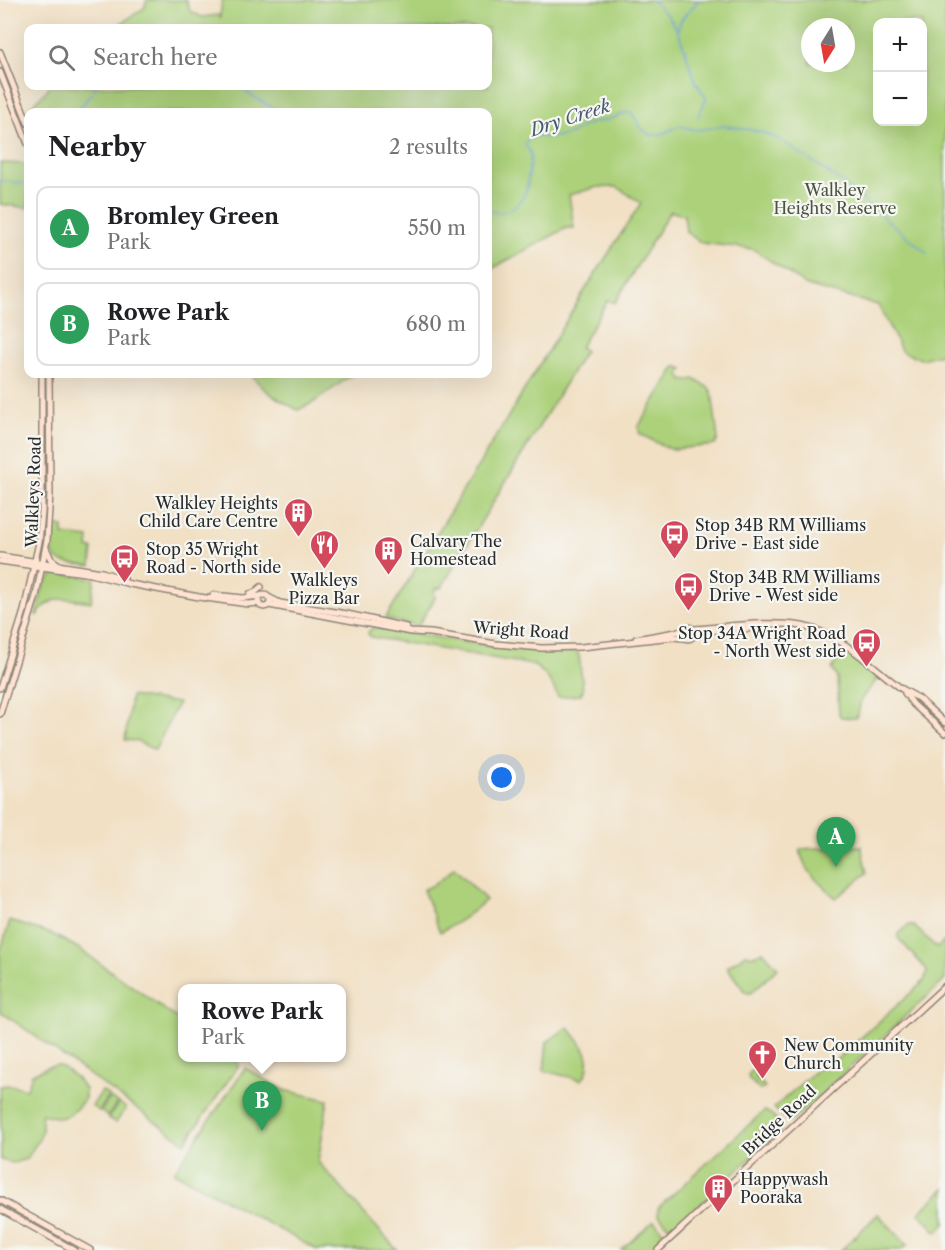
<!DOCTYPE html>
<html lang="en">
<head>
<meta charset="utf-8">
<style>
  :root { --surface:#fff; --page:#f2f2f2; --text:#202124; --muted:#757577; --line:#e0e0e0; --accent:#db2777 }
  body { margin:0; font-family:"Libre Caslon Text",serif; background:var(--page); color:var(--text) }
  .controls { position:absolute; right:18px; top:18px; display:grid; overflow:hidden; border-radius:12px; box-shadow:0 6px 24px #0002 }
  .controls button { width:54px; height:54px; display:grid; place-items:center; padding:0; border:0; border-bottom:2px solid var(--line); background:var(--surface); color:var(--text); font:30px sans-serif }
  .compass { position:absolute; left:801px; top:18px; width:54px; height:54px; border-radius:50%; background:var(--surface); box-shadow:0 6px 24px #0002; rotate:191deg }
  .you { position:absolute; left:502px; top:778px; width:21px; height:21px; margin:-15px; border:4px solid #fff; border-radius:50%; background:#1a73e8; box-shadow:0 0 0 9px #1a73e833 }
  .badge { display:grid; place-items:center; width:39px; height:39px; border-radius:50%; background:var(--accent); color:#fff; font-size:20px; font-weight:700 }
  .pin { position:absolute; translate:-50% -50px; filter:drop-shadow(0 2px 3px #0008) }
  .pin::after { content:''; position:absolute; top:32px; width:21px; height:18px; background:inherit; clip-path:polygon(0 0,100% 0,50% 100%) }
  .popup { position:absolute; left:178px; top:984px; width:168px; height:78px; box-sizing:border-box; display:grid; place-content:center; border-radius:12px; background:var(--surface); filter:drop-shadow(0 2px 4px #0005); font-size:20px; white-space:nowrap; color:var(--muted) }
  .popup b { font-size:22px; color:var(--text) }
  .popup::after { content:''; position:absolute; left:50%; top:100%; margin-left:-12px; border:12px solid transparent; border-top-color:var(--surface) }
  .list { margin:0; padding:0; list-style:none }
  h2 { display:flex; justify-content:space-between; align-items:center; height:78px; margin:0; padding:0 24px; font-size:26px }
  h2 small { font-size:20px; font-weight:400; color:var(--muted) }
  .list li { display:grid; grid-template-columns:39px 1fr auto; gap:18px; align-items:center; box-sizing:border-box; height:84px; margin:0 12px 12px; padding:0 12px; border:2px solid var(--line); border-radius:12px }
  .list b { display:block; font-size:22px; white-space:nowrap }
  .list p { margin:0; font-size:20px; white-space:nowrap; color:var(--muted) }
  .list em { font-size:20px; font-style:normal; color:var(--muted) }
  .icon { flex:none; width:33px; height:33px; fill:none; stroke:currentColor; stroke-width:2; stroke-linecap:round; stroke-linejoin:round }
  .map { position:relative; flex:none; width:945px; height:1250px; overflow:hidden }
  .search { position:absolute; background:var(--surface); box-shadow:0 6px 24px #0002; left:24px; top:24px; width:468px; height:66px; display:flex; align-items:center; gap:15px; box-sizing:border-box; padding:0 21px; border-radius:12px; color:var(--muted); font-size:22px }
  .panel { position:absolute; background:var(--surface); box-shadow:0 6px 24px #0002; left:24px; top:108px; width:468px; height:270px; border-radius:12px }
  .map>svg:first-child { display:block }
  .green { fill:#acd17a; stroke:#6c7e52; stroke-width:1.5; fill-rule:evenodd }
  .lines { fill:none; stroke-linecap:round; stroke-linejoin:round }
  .stream { stroke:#6d9fd8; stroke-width:1.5 }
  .secondary-casing { stroke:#8e8678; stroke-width:8 }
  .secondary { stroke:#fee3d2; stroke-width:5 }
  .labels { text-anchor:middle; stroke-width:4.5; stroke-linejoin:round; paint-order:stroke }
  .park-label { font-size:16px; fill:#4b543f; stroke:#f6f6f2 }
  .street-label { font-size:16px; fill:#2b2b2b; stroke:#f6f6f2 }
  .poi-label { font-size:16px; fill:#2b2b2b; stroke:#f6f6f2; text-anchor:start }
  .water-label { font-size:18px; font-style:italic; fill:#455970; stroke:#f6f6f2 }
</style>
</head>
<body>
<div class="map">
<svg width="945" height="1250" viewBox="0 0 945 1250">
  <rect width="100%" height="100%" fill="#f6f6f2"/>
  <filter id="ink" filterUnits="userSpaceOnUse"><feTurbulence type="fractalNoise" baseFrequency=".0167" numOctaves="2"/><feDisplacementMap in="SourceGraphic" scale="12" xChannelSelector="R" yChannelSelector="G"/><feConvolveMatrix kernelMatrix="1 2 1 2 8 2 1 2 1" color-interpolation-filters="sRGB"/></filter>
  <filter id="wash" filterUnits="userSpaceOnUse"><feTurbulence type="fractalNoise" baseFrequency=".008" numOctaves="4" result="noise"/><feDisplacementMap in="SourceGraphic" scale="24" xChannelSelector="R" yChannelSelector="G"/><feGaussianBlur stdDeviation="1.35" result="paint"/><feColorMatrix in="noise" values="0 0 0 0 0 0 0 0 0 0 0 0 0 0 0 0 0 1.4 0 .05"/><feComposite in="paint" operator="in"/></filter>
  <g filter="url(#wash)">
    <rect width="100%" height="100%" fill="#f1e0c4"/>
    <!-- green -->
    <g class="green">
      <path d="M 147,0 L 186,0 L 190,11 L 202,17 L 219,15 L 220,17 L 222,0 L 945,0 L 945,353 L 921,359 L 902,352 L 878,305 L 807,286 L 753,249 L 702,243 L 686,232 L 684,215 L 670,211 L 615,303 L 608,300 L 580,347 L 585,351 L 441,588 L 437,588 L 434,591 L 435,598 L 418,626 L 385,619 L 585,290 L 641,203 L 617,187 L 598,187 L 569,195 L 574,228 L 566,228 L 488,271 L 488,112 L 28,112 L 28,123 L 25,113 L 47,90 L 49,86 L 488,86 L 488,28 L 114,28 L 144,8 ZM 878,22 L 922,22 L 922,122 L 878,122 ZM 810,27 L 846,27 L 846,63 L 810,63 Z"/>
      <path d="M 0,163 L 28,164 L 28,208 L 0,204 Z"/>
      <path d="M 676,366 L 683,369 L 680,373 L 682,380 L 687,381 L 694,379 L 709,388 L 712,392 L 718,439 L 715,445 L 675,449 L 667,448 L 640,434 L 638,427 Z"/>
      <path d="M 251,374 L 353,374 L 314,402 L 298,410 C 277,398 266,394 251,374 Z"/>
      <path d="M 53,525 L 63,527 L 63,535 L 89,538 L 88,548 L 93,549 L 91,566 C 53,561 49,565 53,525 Z"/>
      <path d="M 56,573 L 95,579 L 91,602 C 71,599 50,593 38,615 L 36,615 C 41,597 40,584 56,573 Z"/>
      <path d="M 374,627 L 510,649 L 575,651 L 579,655 L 583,690 L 580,695 L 560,697 L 558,697 C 552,683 546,673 533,665 L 371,637 L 368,634 L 369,631 Z"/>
      <path d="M 844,649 L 876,675 L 876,681 C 872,686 866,692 862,698 C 858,705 861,712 855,718 L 841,717 L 839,714 L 837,677 L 832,669 Z"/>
      <path d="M 131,696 L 178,703 L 155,750 L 136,741 L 125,740 Z"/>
      <path d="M 861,846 L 867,873 L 836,898 C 822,886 802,869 800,849 Z"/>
      <path d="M 454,868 L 486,900 C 472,913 458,923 440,932 L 423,890 C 435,885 444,878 454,868 Z"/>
      <path d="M 10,921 L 52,934 L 78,948 L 182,1022 L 182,1058 L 234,1058 L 237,1060 L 239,1065 L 185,1143 L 0,1011 L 0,952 Z"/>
      <path d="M 911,925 L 914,926 L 937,948 L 945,941 L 945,980 L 793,1120 L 787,1121 L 774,1108 L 824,1063 L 829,1064 L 833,1063 L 924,981 L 927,973 L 926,969 L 898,938 L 898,934 L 907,926 Z"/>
      <path d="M 763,951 L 778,968 L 752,992 L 749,993 L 745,992 L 727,967 L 746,954 L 754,956 Z"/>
      <path d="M 568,1027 C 581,1044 598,1058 582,1080 L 544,1071 L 547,1042 Z"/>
      <path d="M 758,1064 L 761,1066 L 759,1069 L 760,1071 L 755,1076 L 765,1087 L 760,1090 L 749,1079 L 748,1075 Z"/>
      <path d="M 57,1065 C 70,1070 77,1079 85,1089 L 85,1098 L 78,1107 L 69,1115 L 61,1118 L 41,1114 C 45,1138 38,1140 26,1159 L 13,1163 L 1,1160 L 0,1086 C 10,1084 17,1086 27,1089 L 32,1074 L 47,1067 Z"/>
      <path d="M 245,1068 L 284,1090 L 328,1100 L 318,1162 L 397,1250 L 317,1250 L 174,1172 Z"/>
      <path d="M 102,1091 L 109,1096 L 99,1111 L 92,1106 Z"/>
      <path d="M 110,1098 L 117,1103 L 108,1116 L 101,1111 Z"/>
      <path d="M 119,1103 L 126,1108 L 116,1123 L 108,1118 Z"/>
      <path d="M 764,1111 C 772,1113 781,1122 781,1130 L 675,1228 L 670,1228 L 658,1215 L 658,1208 Z"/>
      <path d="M 945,1188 L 945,1224 L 937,1232 L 919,1213 Z"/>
      <path d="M 878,1214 L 907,1245 L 902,1250 L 841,1250 Z"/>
      <path d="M 654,1221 L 665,1234 L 665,1237 L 652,1250 L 621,1250 Z"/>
    </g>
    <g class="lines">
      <!-- stream -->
      <g class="stream">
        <path d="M 652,0 L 668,16 L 678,31"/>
        <path d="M 147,28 L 152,25 L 158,28"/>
        <path d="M 198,86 C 203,87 207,89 212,89 C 224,89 241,82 249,94 L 280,112"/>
        <path d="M 77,112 L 97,86"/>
        <path d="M 698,117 L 706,99 L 704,94 L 696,82 L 678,31 C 680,14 690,12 699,0"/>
        <path d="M 0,181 L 23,183"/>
        <path d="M 488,210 C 504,217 520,207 526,191 C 528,185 528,178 529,172 C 529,166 532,158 530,152 C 529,149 526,147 525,144 C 531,133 540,137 550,137 C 557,137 564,136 570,134 C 575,132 577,129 582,127 C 591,121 600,122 610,119 C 618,117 623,111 632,113 L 642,129 L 650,135 L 659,135 L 679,126 L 698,130 L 723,126 L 733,127 L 762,132 L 782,141 L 836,178 L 927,253"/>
      </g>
    </g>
  </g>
  <g filter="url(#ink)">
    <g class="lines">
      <defs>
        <g id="secondary">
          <path d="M 0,52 L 28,123"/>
          <path d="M 0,72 L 28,144"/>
          <path d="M 46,548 L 51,559 L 58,564"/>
          <path d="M 0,556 L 102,572 L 124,579"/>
          <path d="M 0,561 L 91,574 L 130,584 L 199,597 L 248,604 L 259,603"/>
          <path d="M 250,594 L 254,593 L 261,587"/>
          <circle cx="264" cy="601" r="6"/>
          <path d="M 213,595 L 243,598 L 260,596"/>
          <path d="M 270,598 L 280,603 L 347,614 L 406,627"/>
          <path d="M 269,605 L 411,632 L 431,633 L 496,644 L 542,648 L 581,647 L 673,637 L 684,638"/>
          <circle cx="688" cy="633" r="6"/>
          <path d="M 693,629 C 728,627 767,620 802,626 C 842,634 871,666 902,689 C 907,692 913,695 918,698 C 927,706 936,715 945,723"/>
          <path d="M 694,634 L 711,630 L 725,631 L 753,628"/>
          <path d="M 636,639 L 682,631"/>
          <path d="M 0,688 L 24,611 L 39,542 L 42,512 L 42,374"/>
          <path d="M 905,693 L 913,704 L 945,733"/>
          <path d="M 0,714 L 36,596 L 47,540 L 50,494 L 49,374"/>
          <path d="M 0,1200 L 90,1250"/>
          <path d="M 0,1209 L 74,1250"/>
          <path d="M 658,1250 L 945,986"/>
        </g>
      </defs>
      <!-- secondary casing -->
      <use href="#secondary" class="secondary-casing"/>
      <!-- secondary -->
      <use href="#secondary" class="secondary"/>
    </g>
  </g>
  <!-- icons -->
  <defs>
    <symbol id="building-pin" viewBox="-11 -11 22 30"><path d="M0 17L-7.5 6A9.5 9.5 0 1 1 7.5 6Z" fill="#d1495b" stroke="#f6f6f2"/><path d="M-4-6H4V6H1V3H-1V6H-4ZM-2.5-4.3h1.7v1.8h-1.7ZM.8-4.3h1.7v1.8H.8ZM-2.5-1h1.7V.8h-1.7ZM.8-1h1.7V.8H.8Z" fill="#fff"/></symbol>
    <symbol id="bus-pin" viewBox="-11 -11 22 30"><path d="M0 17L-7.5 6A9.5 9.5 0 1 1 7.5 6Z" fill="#d1495b" stroke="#f6f6f2"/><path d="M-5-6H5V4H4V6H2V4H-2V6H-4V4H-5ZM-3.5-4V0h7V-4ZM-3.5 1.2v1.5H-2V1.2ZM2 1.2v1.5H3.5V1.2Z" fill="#fff"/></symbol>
    <symbol id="restaurant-pin" viewBox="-11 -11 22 30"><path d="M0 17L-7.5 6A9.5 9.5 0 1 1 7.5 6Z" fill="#d1495b" stroke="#f6f6f2"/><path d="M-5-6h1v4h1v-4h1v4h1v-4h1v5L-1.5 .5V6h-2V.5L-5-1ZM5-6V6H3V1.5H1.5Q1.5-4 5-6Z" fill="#fff"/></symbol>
    <symbol id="church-pin" viewBox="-11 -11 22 30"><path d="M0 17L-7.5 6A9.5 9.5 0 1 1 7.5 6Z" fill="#d1495b" stroke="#f6f6f2"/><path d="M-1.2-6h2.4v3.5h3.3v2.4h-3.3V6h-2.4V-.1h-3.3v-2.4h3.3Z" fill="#fff"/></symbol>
  </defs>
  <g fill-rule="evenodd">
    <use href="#building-pin" x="282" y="496" width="33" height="45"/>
    <use href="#bus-pin" x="658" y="518" width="33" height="45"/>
    <use href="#restaurant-pin" x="308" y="528" width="33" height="45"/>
    <use href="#building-pin" x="372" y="534" width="33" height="45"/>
    <use href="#bus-pin" x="108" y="542" width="33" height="45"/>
    <use href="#bus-pin" x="672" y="570" width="33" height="45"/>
    <use href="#bus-pin" x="850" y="626" width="33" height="45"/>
    <use href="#church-pin" x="746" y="1038" width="33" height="45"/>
    <use href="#building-pin" x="702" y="1172" width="33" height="45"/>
  </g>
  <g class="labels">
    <!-- park labels -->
    <g class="park-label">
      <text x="835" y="196">Walkley<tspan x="835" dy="18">Heights Reserve</tspan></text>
    </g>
    <!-- street labels -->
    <g class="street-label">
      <text transform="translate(33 492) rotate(-88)" y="6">Walkleys Road</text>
      <text transform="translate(521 630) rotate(4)" y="6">Wright Road</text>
      <text transform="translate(779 1120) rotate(-43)" y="6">Bridge Road</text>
    </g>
    <!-- poi labels -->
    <g class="poi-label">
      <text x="278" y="509" text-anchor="end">Walkley Heights<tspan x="278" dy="18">Child Care Centre</tspan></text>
      <text x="695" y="531">Stop 34B RM Williams<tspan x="695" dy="18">Drive - East side</tspan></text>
      <text x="410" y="547">Calvary The<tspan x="410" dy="18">Homestead</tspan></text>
      <text x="146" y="555">Stop 35 Wright<tspan x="146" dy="18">Road - North side</tspan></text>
      <text x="709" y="583">Stop 34B RM Williams<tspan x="709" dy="18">Drive - West side</tspan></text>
      <text x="324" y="586" text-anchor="middle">Walkleys<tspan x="324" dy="18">Pizza Bar</tspan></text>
      <text x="846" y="639" text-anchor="end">Stop 34A Wright Road<tspan x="846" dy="18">- North West side</tspan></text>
      <text x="784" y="1051">New Community<tspan x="784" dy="18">Church</tspan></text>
      <text x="740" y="1185">Happywash<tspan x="740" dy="18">Pooraka</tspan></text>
    </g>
    <!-- water labels -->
    <g class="water-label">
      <text transform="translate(570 118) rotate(-18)" y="6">Dry Creek</text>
    </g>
  </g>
</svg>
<div class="controls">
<button>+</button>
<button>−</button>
</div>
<svg class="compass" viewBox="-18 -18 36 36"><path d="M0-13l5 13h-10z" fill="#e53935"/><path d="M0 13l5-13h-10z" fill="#757577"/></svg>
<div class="you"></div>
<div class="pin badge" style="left:836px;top:867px;background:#2e9e5b">A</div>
<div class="pin badge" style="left:262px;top:1131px;background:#2e9e5b">B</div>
<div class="popup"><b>Rowe Park</b>Park</div>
<div class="search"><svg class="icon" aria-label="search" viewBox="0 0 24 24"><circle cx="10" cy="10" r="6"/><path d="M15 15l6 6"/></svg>Search here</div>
<section class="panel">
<h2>Nearby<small>2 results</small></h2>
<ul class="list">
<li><span class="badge" style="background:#2e9e5b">A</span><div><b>Bromley Green</b><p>Park</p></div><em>550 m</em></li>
<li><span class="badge" style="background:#2e9e5b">B</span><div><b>Rowe Park</b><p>Park</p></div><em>680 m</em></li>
</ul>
</section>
</div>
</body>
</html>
